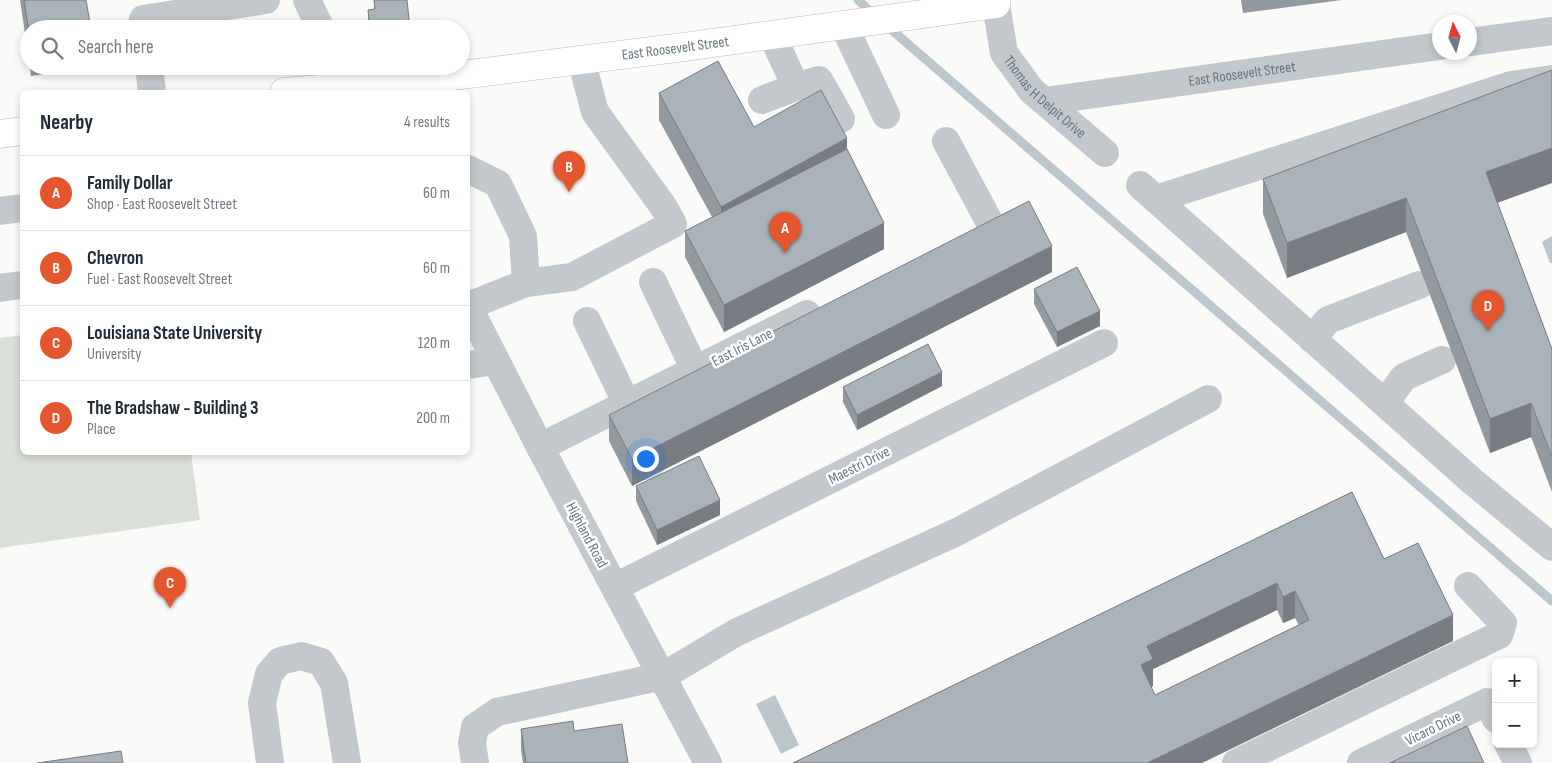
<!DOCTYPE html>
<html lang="en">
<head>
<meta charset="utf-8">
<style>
  :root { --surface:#fff; --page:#f2f2f3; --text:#1f2937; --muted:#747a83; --line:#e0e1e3; --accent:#e4572e }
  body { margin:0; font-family:"Sofia Sans Condensed",sans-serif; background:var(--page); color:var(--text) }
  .controls { position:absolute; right:15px; bottom:15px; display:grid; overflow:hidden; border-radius:8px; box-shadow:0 2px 8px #0003 }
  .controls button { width:45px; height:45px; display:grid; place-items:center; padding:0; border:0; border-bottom:1px solid var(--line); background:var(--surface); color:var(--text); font:25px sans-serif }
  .compass { position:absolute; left:1432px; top:15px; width:45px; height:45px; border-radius:50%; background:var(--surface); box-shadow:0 2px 8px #0003; rotate:354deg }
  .you { position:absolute; left:645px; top:458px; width:18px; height:18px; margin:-12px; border:4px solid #fff; border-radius:50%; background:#1a73e8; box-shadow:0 0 0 8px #1a73e833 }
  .badge { display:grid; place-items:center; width:32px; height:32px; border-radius:50%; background:var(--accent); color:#fff; font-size:16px; font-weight:700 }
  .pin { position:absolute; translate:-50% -41px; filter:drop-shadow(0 1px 2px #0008) }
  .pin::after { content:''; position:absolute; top:26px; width:18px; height:15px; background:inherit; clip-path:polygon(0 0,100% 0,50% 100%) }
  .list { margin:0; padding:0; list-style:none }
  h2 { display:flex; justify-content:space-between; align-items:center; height:65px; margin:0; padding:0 20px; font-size:21px }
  h2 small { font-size:16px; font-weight:400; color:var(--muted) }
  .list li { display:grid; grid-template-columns:32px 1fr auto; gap:15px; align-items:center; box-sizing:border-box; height:75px; padding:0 20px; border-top:1px solid var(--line) }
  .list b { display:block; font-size:19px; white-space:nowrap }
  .list p { margin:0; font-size:16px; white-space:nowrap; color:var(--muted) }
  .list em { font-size:16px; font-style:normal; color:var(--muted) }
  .icon { flex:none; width:28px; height:28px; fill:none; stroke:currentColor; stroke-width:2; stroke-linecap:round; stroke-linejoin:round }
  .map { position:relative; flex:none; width:1552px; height:763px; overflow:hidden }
  .search { position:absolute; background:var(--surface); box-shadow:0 2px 8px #0003; left:20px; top:20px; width:450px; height:55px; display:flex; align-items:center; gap:12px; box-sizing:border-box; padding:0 18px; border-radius:28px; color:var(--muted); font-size:19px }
  .panel { position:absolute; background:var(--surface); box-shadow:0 2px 8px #0003; left:20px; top:90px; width:450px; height:365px; border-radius:8px }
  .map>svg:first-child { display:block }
  .garden { fill:#dadfd7 }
  .water { fill:#bbc7cb }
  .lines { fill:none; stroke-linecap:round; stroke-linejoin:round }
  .stream { stroke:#bbc7cb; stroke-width:9 }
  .major-casing { stroke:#b5babe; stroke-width:29 }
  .minor { stroke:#c3c8cc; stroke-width:28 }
  .major { stroke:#fff; stroke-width:28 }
  .wall { fill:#929a9f; fill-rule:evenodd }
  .shaded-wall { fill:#777d82 }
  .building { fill:#aab3b9; stroke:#777d82; fill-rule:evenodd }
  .labels { text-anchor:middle; stroke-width:5; stroke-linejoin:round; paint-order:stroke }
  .street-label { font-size:15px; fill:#657683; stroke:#fff }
</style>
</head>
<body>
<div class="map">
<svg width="1552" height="763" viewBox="0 0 1552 763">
  <rect width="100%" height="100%" fill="#fafaf8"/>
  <!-- garden -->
  <path class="garden" d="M 22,335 L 22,452 L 191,453 L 200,520 L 0,548 L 0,338 Z"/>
  <!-- water -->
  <g class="water">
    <path d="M 1552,236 L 1552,263 L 1550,263 L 1542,242 Z"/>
    <path d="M 775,695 L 799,745 L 781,754 L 756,704 Z"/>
  </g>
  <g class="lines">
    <!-- stream -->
    <g class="stream">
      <path d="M 858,0 L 874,15"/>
      <path d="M 886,25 L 1552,601"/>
    </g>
    <defs>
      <g id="major">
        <path id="s3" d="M 284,92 L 405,82 L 684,47 L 996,4 L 996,0"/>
        <path d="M 0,134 L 22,131"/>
      </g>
    </defs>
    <!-- major casing -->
    <use href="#major" class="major-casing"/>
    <!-- minor -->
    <g class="minor">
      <path d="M 307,0 L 321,29"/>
      <path id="s1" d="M 996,4 L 1004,53 L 1032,91 L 1105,153"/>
      <path d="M 143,19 L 266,0"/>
      <path d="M 844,26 L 886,115"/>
      <path d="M 1470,42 L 1552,31"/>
      <path d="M 149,66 L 152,92"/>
      <path d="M 341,66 L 355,92"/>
      <path d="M 796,87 L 819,80 L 841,119"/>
      <path d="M 762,100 L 796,87 L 772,35"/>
      <path id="s2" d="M 1045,101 L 1440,46"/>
      <path d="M 946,141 L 990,223"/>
      <path d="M 468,169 L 498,184 L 523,236 L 526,283"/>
      <path d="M 1140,185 L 1472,481 L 1552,547"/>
      <path d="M 1156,199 L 1511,85 L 1552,79"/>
      <path d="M 0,211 L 22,208"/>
      <path d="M 653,282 L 695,370"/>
      <path d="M 0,288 L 22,285"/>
      <path d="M 468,306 L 540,447 L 708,763"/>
      <path d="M 468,306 L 526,283 L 572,277 L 673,224 L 663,206 L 595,112 L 581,59"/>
      <path d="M 587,321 L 627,404"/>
      <path d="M 1312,339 L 1328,320 L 1419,285"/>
      <path d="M 468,365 L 496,361"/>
      <path d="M 1385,403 L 1404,377 L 1442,360"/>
      <path d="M 540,447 L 807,314"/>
      <path d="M 615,587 L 1104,343"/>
      <path d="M 1508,744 L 1518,763"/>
      <path d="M 270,763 L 262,703 L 269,674 L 280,661 L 301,656 L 321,662 L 334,683 L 347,763"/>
      <path d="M 475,763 L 472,743 L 475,727 L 497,712 L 663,676 L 737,632 L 957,532 L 1208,399"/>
      <path d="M 1236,763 L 1499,635 L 1503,623 L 1468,586"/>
      <path d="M 1361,763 L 1487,702 L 1496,719"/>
    </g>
    <!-- major -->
    <use href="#major" class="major"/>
  </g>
  <!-- wall -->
  <g class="wall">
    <path d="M 20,0 L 86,0 L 29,29 L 29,60 Z"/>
    <path d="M 374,0 L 410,29 L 368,29 L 368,10 L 374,9 Z"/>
    <path d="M 1241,0 L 1342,0 L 1243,13 Z"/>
    <path d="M 30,66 L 92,66 L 92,67 L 31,76 Z"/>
    <path d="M 659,93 L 754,127 L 847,150 L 884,249 L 724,332 L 685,257 L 685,231 L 712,217 L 659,120 Z"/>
    <path d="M 1263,179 L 1497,203 L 1552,349 L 1552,492 L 1531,437 L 1490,453 L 1406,232 L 1287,278 L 1263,214 Z"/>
    <path d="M 1052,272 L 632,486 L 609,441 L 609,415 Z"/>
    <path d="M 1034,289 L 1100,326 L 1057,347 L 1034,304 Z"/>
    <path d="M 942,386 L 857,430 L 843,402 L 843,387 Z"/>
    <path d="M 636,486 L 720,515 L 657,545 L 636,501 Z"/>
    <path d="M 1352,492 L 1384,559 L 1453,641 L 793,763 ZM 1277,610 L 1283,623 L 1295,618 L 1299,625 L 1155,695 L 1151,687 L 1153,686 L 1153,669 Z"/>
    <path d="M 521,729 L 574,731 L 628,763 L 523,763 L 521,750 Z"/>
  </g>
  <!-- shaded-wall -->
  <g class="shaded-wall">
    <path d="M 847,138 L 847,164 L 721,234 L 721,207 Z"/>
    <path d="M 1552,148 L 1552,183 L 1486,207 L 1486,172 Z"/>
    <path d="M 1406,198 L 1406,232 L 1287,278 L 1287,243 Z"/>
    <path d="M 884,223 L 884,249 L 724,332 L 724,305 Z"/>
    <path d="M 1052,246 L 1052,272 L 632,486 L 632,459 Z"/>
    <path d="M 1100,311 L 1100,326 L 1057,347 L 1057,332 Z"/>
    <path d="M 942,372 L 942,386 L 857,430 L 857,415 Z"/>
    <path d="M 1531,403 L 1531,437 L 1490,453 L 1490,419 Z"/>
    <path d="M 720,500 L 720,515 L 657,545 L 657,530 Z"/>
    <path d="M 1277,583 L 1277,610 L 1153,669 L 1153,686 L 1141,692 L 1141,665 L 1147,646 Z"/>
    <path d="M 1295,591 L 1295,618 L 1283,623 L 1283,597 Z"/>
    <path d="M 1453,615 L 1453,641 L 1202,763 L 1147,763 Z"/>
  </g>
  <!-- building -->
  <g class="building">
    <path d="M 24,0 L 86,0 L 91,29 L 29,29 L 29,33 Z"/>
    <path d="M 374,0 L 407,0 L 410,29 L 370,29 L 368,10 L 375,9 Z"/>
    <path d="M 718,61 L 754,127 L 821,90 L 847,138 L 721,207 L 659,93 Z"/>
    <path d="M 1552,70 L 1552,148 L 1486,172 L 1552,349 L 1552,457 L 1531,403 L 1490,419 L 1406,198 L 1287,243 L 1263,179 Z"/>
    <path d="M 847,149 L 884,223 L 724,305 L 685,231 Z"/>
    <path d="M 1029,201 L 1052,246 L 632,459 L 609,415 Z"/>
    <path d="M 1077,267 L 1100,311 L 1057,332 L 1034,289 Z"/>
    <path d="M 928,344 L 942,372 L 857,415 L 843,387 Z"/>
    <path d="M 699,456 L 720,500 L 657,530 L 636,486 Z"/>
    <path d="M 1352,492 L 1384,559 L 1418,543 L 1453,615 L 1147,763 L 793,763 ZM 1277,583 L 1283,597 L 1295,591 L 1309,620 L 1155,695 L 1141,665 L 1153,659 L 1147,646 Z"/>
    <path d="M 573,721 L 574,731 L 622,724 L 628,763 L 526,763 L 521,729 Z"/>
    <path d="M 1467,726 L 1484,763 L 1390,763 Z"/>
    <path d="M 121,751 L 123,763 L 37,763 Z"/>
  </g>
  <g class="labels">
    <!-- street labels -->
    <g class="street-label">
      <text dy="5" stroke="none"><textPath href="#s3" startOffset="394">East Roosevelt Street</textPath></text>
      <text dy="5" stroke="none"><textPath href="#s2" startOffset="199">East Roosevelt Street</textPath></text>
      <text dy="5" stroke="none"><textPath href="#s1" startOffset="110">Thomas H Delpit Drive</textPath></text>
      <text transform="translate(742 347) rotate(-27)" y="5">East Iris Lane</text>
      <text transform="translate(859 465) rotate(-27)" y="5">Maestri Drive</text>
      <text transform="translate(587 535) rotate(62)" y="5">Highland Road</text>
      <text transform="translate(1433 728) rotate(-26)" y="5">Vicaro Drive</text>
    </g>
  </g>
</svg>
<div class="controls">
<button>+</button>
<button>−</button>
</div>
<svg class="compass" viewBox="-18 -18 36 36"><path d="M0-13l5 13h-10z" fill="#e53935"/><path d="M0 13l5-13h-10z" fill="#747a83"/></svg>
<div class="you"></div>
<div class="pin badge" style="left:785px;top:253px">A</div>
<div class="pin badge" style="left:569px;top:192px">B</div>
<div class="pin badge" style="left:170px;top:608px">C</div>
<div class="pin badge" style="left:1488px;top:331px">D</div>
<div class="search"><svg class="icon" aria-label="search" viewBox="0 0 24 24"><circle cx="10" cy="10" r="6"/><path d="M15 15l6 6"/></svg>Search here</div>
<section class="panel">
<h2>Nearby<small>4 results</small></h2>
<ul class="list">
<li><span class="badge">A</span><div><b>Family Dollar</b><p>Shop · East Roosevelt Street</p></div><em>60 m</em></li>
<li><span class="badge">B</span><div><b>Chevron</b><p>Fuel · East Roosevelt Street</p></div><em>60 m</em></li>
<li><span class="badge">C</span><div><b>Louisiana State University</b><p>University</p></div><em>120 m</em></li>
<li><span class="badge">D</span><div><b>The Bradshaw - Building 3</b><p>Place</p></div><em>200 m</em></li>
</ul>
</section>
</div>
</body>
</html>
